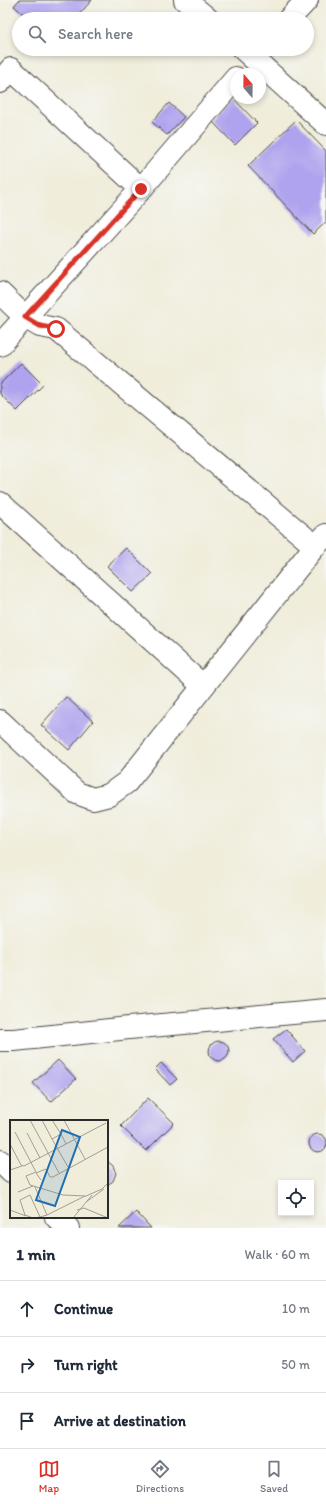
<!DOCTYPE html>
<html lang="en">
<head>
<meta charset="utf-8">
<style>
  :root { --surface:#fff; --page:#f2f2f3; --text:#1f2937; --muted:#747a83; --line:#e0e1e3; --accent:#d93025 }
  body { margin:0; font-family:Itim,sans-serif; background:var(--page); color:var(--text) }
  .controls { position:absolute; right:12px; bottom:12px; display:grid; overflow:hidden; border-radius:0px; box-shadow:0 2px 6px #0003 }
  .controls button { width:36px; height:36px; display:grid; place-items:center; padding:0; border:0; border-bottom:1px solid var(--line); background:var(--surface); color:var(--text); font:20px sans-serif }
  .compass { position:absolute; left:230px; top:68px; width:36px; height:36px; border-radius:50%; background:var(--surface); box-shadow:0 2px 6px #0003; rotate:340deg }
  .stop { position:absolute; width:12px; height:12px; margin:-9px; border:3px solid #d93025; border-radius:50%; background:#fff }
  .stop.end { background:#d93025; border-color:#fff; box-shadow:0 1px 4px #0008 }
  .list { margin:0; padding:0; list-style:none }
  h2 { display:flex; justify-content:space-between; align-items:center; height:52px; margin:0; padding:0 16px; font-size:17px }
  h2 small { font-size:13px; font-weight:400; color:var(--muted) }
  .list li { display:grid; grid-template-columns:26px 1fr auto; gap:12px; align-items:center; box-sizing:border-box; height:56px; padding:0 16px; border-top:1px solid var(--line) }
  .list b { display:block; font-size:15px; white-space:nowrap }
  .list em { font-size:13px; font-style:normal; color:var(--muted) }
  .icon { flex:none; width:22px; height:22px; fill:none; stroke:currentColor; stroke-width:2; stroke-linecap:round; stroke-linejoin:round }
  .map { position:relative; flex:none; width:326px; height:1228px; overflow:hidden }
  .search { position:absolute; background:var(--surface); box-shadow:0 2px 6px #0003; left:12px; right:12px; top:12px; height:44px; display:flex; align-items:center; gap:10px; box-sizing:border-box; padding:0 14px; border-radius:22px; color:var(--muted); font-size:15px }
  .sheet { height:220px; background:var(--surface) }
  nav { display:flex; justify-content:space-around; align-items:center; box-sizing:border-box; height:56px; border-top:1px solid var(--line); background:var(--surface); font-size:11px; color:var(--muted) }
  nav a { display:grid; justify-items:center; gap:2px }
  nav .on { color:var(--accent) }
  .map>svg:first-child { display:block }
  .building { fill:#afa2ee }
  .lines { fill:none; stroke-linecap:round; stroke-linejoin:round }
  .street-casing { stroke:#494845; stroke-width:24 }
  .street { stroke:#fff; stroke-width:22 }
  .route { stroke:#d93025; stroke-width:5 }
  .inset-road { fill:none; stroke:#a19f95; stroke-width:1 }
  .view { fill:#1f6fb2; fill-opacity:0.15; stroke:#1f6fb2; stroke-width:2 }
  .inset-edge { fill:none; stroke:#2b2b2b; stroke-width:2 }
</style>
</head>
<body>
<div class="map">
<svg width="326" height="1228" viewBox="0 0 326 1228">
  <rect width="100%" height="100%" fill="#f6f6f2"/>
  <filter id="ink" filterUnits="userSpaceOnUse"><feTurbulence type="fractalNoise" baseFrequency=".025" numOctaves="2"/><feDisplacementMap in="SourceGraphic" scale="8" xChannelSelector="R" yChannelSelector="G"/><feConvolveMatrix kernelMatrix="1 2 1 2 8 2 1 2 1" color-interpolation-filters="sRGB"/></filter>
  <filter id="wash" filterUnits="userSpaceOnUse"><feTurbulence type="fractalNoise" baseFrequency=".012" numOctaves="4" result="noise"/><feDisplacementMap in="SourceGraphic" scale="16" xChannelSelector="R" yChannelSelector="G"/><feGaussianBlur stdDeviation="0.9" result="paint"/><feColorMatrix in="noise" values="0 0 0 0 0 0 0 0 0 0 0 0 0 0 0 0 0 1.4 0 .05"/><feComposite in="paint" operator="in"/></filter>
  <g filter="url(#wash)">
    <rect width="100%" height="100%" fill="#f0eddb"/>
    <g id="blocks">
      <!-- building -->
      <g class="building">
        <path d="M 19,0 L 92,0 L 75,19 L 29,19 L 14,6 Z"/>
        <path d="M 233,98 L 257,123 L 235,145 L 211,120 Z"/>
        <path d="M 169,103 L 184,117 L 167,135 L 152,122 Z"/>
        <path d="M 296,120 L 326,151 L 326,222 L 313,234 L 248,166 Z"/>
        <path d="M 21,363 L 43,385 L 17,411 L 0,394 L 0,384 Z"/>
        <path d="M 126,548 L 152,574 L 133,592 L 107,566 Z"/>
        <path d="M 66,697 L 93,721 L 69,750 L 41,725 Z"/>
        <path d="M 286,1029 L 305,1051 L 293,1062 L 273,1039 Z"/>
        <circle cx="219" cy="1051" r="10"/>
        <path d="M 58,1060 L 76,1079 L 51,1102 L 33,1083 Z"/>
        <path d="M 161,1063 L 177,1079 L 170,1085 L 155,1069 Z"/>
        <path d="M 148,1098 L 174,1123 L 146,1151 L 121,1126 Z"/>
        <circle cx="318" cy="1143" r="9"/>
        <path d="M 107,1161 L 113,1166 L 116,1173 L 113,1181 L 107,1185 Z"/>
        <path d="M 136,1212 L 151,1228 L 119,1228 Z"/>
      </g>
    </g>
  </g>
  <g filter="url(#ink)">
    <use href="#blocks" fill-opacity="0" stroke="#494845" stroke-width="1"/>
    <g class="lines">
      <defs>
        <g id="street">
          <path d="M 185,0 L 208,19"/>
          <path d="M 289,19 L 307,0"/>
          <path d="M 243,49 L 326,124"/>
          <path d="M 0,82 L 11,69 L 141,189"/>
          <path d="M 0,293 L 25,317 L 40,326 L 56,329 L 315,546"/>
          <path d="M 0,345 L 141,189 L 236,78"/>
          <path d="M 0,503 L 203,686"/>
          <path d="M 0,721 L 77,793 L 93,799 L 109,795 L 127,782 L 315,546 L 326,535"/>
          <path d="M 0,1040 L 14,1040 L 129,1028 L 326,1010"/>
          <path d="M 0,1161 L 11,1172"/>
          <path d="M 56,1217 L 68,1228"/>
        </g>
      </defs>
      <!-- street casing -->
      <use href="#street" class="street-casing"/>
      <!-- street -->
      <use href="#street" class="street"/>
    </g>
  </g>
  <g class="lines" filter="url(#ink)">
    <!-- route -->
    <path class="route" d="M 56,329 L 40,326 L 25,317 L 141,189"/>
  </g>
  <!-- overview -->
  <g transform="translate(10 1120)">
    <rect width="98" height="98" fill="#f0eddb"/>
    <path class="inset-road" d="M 20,0 L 49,53M 32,0 L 42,19M 42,0 L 51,14M 54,0 L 75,39M 5,12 L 26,52 L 16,56 L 20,65 L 53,75 L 76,76 L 92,69 L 98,63M 17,13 L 30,38M 0,24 L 11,45 L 14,46 L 96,3M 56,24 L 51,14 L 42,19 L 58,47M 0,50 L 12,46M 31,60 L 26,53 L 36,49 L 40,57 L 43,57 L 98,27M 25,67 L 37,95M 8,72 L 23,66M 76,82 L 94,69M 0,90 L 16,96M 67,90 L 74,88 L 98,98M 30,97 L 20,75 L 10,80 L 15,95 L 23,98 L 30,97 L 37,95 L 75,76M 63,98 L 82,75"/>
    <path class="view" d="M 52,10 L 70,17 L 45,86 L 26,80 Z"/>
    <rect width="98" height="98" class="inset-edge"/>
  </g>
</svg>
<div class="controls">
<button><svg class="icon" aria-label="locate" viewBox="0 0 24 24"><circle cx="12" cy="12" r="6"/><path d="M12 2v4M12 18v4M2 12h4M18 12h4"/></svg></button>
</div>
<svg class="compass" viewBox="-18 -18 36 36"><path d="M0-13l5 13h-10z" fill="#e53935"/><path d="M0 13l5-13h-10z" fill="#747a83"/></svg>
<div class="stop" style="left:56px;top:329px"></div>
<div class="stop end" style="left:141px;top:189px"></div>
<div class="search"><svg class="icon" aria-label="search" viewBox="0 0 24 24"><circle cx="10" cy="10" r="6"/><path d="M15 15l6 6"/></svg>Search here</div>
</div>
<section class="sheet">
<h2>1 min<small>Walk · 60 m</small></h2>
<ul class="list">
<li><svg class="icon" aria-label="ahead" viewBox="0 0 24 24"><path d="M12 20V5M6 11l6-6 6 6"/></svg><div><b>Continue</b></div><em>10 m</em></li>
<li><svg class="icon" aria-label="right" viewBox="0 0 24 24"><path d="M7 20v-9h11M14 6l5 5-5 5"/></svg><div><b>Turn right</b></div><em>50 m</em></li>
<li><svg class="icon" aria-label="arrive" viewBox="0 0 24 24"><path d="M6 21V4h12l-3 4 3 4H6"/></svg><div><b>Arrive at destination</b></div></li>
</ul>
</section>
<nav>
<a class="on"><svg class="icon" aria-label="map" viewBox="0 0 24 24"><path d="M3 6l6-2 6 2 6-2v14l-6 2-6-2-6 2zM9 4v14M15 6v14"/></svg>Map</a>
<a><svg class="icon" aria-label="directions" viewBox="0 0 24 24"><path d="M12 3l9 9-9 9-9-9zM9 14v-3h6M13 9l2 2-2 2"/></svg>Directions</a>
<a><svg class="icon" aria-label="saved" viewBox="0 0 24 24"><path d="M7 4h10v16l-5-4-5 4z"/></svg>Saved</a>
</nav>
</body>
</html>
